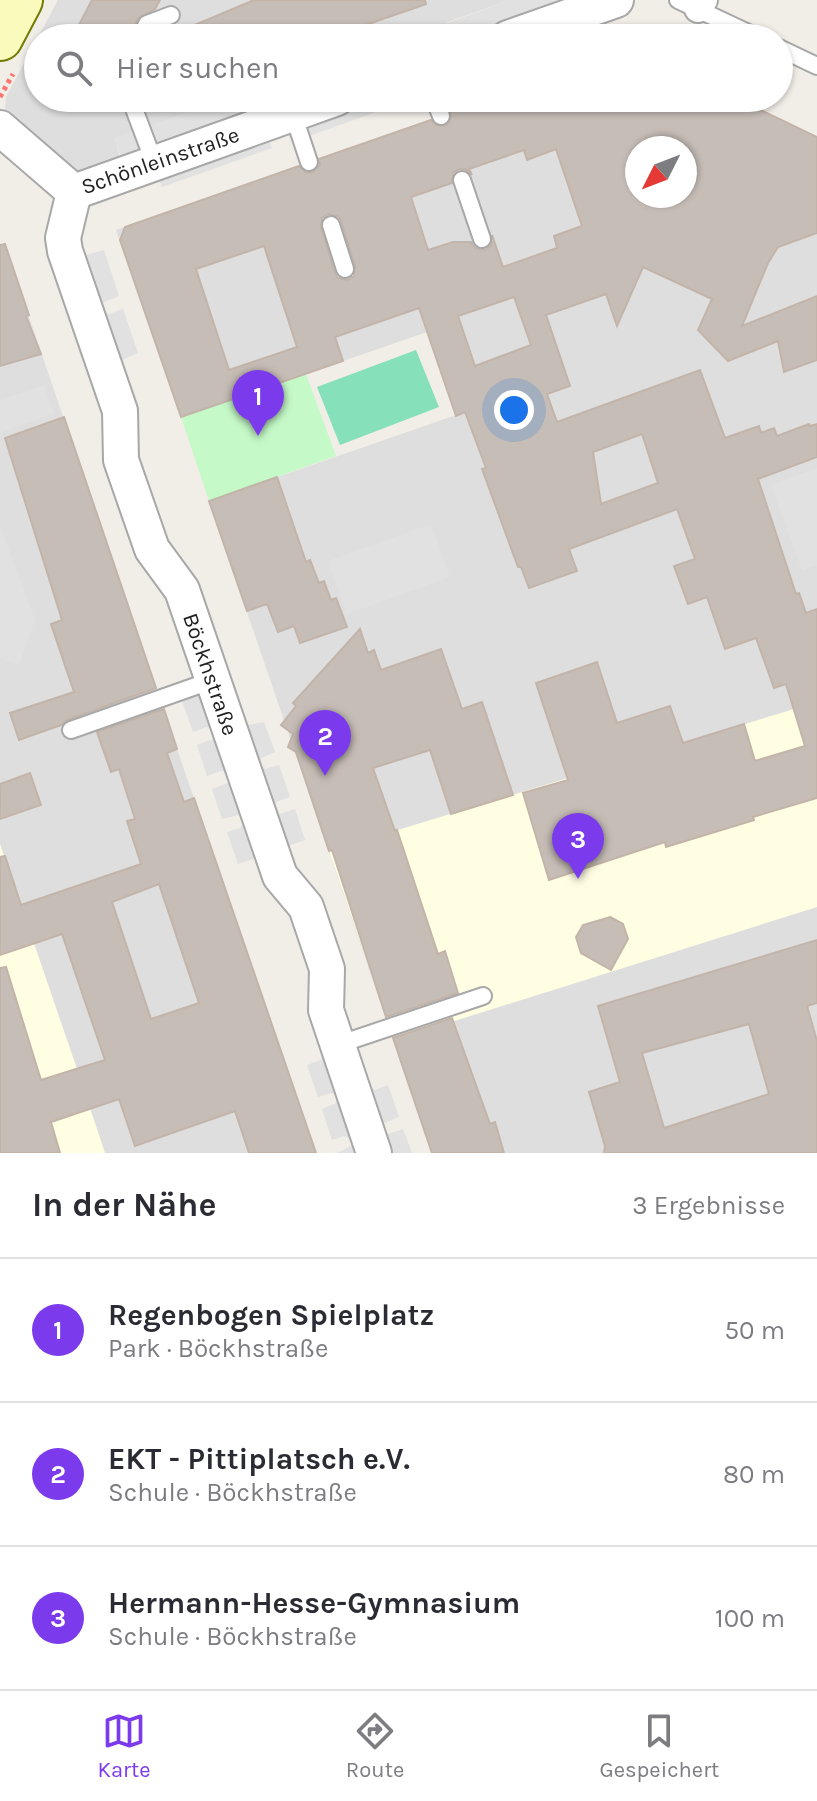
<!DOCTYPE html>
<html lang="de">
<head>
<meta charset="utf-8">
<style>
  :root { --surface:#fff; --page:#f2f2f3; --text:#2b2b33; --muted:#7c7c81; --line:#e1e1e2; --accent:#7c3aed }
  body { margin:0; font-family:Karla,sans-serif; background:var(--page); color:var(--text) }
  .compass { position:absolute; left:625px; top:136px; width:72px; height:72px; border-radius:50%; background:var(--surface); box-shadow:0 2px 6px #0004; rotate:228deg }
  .you { position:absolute; left:514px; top:410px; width:28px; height:28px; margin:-20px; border:6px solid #fff; border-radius:50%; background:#1a73e8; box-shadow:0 0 0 12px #1a73e833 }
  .badge { display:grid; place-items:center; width:52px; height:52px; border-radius:50%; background:var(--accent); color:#fff; font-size:26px; font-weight:700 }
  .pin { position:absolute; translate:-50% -66px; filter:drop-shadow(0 2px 4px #0008) }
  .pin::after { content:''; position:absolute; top:42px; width:28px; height:24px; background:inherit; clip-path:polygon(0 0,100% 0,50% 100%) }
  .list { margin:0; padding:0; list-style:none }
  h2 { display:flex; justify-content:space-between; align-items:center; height:104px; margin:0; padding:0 32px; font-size:34px }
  h2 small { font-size:26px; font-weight:400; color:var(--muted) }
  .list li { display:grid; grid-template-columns:52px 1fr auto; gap:24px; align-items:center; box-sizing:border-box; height:144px; padding:0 32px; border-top:2px solid var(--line) }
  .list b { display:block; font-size:30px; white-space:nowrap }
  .list p { margin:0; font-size:26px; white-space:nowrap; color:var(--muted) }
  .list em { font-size:26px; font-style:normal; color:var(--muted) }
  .icon { flex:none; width:44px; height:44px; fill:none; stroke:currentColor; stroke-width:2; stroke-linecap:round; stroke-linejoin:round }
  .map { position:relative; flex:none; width:817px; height:1153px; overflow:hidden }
  .search { position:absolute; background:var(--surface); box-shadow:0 2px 6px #0004; left:24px; right:24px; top:24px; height:88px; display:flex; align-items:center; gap:20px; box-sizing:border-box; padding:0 28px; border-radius:44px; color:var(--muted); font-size:30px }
  .sheet { height:536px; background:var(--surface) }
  nav { display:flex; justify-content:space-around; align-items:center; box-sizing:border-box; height:112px; border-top:2px solid var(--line); background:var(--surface); font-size:22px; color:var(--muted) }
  nav a { display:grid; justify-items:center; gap:4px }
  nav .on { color:var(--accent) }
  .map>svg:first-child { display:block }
  .residential { fill:#dfdede; fill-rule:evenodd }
  .education { fill:#fffee2 }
  .park { fill:#c5fac8 }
  .pitch { fill:#86e0ba }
  .parking { fill:#e1e1e1 }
  .building { fill:#c6bdb6; stroke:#c3b4a9; stroke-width:2; fill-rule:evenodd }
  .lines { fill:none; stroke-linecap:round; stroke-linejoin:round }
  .service-casing { stroke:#a8a8a8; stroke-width:20 }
  .pedestrian-casing { stroke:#a8a8a8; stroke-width:30 }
  .minor-casing { stroke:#a8a8a8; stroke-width:38 }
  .secondary-casing { stroke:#727b04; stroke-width:48 }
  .path { stroke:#fa786f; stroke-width:5; stroke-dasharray:4 4; stroke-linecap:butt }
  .service { stroke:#fff; stroke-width:16 }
  .pedestrian { stroke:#fff; stroke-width:26 }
  .minor { stroke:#fff; stroke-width:34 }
  .secondary { stroke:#f9fabc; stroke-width:44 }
  .labels { text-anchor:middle; stroke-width:6; stroke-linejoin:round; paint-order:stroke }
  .street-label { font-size:22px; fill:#212121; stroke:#fff }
</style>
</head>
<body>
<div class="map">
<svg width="817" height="1153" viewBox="0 0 817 1153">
  <rect width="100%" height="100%" fill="#f1ede7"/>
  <!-- residential -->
  <g class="residential">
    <path d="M 58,0 L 510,0 L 447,22 L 452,38 L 426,38 L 423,30 L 400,38 L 38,38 L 38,98 L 230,98 L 115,138 L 120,159 L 82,172 L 75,171 L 8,116 L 5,110 L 6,97 Z"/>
    <path d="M 492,98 L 736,98 L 817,137 L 817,1148 L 800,1153 L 432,1153 L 209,501 L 456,415 L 427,332 L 181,417 L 116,230 ZM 637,148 L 685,148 L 685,196 L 637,196 Z"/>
    <path d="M 12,267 L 136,630 L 316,1153 L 0,1153 L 0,271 Z"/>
  </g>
  <!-- education -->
  <g class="education">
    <path d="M 817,702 L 817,907 L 394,1040 L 329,851 Z"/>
    <path d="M 0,844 L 77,1069 L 105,1153 L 0,1153 Z"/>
  </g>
  <!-- park -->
  <path class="park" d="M 306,374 L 336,456 L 209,501 L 181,417 Z"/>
  <!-- pitch -->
  <path class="pitch" d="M 416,350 L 439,407 L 340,445 L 317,387 Z"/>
  <!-- parking -->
  <g class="parking">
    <path d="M 510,0 L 575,0 L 468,38 L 452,38 L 447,23 Z"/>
    <path d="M 230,98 L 254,98 L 259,111 L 121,158 L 114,138 Z"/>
    <path d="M 378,98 L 415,98 L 295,141 L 291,129 Z"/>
    <path d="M 267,137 L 272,148 L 162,187 L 157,176 Z"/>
    <path d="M 104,250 L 119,296 L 102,303 L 104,312 L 109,314 L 123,309 L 138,353 L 120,361 L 83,256 Z"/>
    <path d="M 44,385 L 54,413 L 0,433 L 0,400 Z"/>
    <path d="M 817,468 L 817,565 L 802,570 L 771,485 Z"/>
    <path d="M 431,524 L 450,577 L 347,614 L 328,561 Z"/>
    <path d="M 0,525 L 35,620 L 19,665 L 0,658 Z"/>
    <path d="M 203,693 L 259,857 L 238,864 L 227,832 L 240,828 L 245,820 L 239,815 L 222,819 L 212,789 L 228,783 L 229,780 L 227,772 L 221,771 L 207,776 L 197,745 L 213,739 L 212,728 L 206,727 L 193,732 L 182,701 Z"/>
    <path d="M 264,722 L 275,752 L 261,758 L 259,764 L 265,769 L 279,765 L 290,797 L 276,802 L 275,811 L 280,814 L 295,809 L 305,840 L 285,847 L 244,726 Z"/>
    <path d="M 323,1054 L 360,1153 L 337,1153 L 351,1146 L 352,1139 L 344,1136 L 332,1140 L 322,1109 L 336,1103 L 337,1096 L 332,1093 L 318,1097 L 307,1065 L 321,1060 Z"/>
    <path d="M 388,1085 L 399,1117 L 384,1123 L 383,1131 L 388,1134 L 403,1129 L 412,1153 L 389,1153 L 370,1087 L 374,1090 Z"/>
  </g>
  <!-- building -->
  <g class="building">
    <path d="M 92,0 L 160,0 L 155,9 L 138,18 L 129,38 L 72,38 Z"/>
    <path d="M 254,0 L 425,0 L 426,4 L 328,38 L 164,38 Z"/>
    <path d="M 492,98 L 736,98 L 817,137 L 817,233 L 778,247 L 768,263 L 742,326 L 817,296 L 817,360 L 784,372 L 778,341 L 728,361 L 698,330 L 712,299 L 643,267 L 617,326 L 606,294 L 546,315 L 570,386 L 547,394 L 557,422 L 700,370 L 725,438 L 759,426 L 761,433 L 774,428 L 777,436 L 809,424 L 810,426 L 817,424 L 817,457 L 758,479 L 796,594 L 799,593 L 806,613 L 817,609 L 817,798 L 753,817 L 754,820 L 666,847 L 665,842 L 549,880 L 523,793 L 568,780 L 536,683 L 597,662 L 617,723 L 670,706 L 683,743 L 744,724 L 755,761 L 805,746 L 786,684 L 774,688 L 756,638 L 725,649 L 707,597 L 688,604 L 674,566 L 695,559 L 677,509 L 569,549 L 577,571 L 529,588 L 521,567 L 518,567 L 482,469 L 486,468 L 465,412 L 456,416 L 419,308 L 335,337 L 343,361 L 181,417 L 120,240 L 125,227 L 299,166 L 306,173 L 313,172 L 320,165 L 319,159 L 431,120 L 435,125 L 444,126 L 450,122 L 451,112 ZM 637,148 L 685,148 L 685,196 L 637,196 ZM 556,149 L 582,226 L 554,236 L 557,248 L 503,267 L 492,235 L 491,246 L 485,250 L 475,248 L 471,242 L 453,242 L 428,250 L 411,197 L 452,183 L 453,173 L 459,169 L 465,169 L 472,175 L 469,169 L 524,150 L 527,160 ZM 328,214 L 338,216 L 341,221 L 355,266 L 354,276 L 348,280 L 338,278 L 335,273 L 321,228 L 322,218 ZM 264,246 L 297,347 L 229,370 L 196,269 ZM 514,297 L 531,345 L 475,366 L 458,316 ZM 642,434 L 658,483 L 601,504 L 593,452 Z"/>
    <path d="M 5,244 L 29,315 L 26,316 L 41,354 L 0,366 L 0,245 Z"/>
    <path d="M 64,417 L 156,688 L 67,720 L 61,725 L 19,740 L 10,713 L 74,692 L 51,624 L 62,620 L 5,438 Z"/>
    <path d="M 277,477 L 306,562 L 310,560 L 319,583 L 324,581 L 331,600 L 336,598 L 347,627 L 300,643 L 294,626 L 278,632 L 267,604 L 247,611 L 209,501 Z"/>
    <path d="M 360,629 L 368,653 L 374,650 L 381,670 L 441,649 L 462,709 L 482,702 L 513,795 L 451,814 L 430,750 L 373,768 L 395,831 L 397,830 L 438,954 L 445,951 L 458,993 L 386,1017 L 332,850 L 329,851 L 296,752 L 288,747 L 293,734 L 281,725 L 296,706 L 293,703 Z"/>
    <path d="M 164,709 L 177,749 L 167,753 L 184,802 L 194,798 L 316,1153 L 249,1153 L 235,1111 L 135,1146 L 119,1099 L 51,1122 L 60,1153 L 0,1153 L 0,968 L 6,967 L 41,1080 L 105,1060 L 62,934 L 0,955 L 0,857 L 5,856 L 21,905 L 141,864 L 127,821 L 135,819 L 119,769 L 111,772 L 97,732 ZM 159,884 L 199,1003 L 151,1019 L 112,902 Z"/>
    <path d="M 30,773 L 41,805 L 0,819 L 0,784 Z"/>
    <path d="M 610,917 L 623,924 L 628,939 L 611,970 L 581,953 L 576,937 L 583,925 Z"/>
    <path d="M 817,940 L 817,1003 L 807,1006 L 817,1041 L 817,1153 L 604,1153 L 605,1146 L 589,1092 L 620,1082 L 598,1006 ZM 749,1024 L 769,1094 L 664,1128 L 642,1053 Z"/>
    <path d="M 452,1018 L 490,1124 L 495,1122 L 504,1153 L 432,1153 L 393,1038 Z"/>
  </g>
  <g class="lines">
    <defs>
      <g id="service">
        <path d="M 678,0 L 759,38"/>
        <path d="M 140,38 L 147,24 L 171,15"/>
        <path d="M 779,48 L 817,66"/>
        <path d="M 434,98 L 441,116"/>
        <path d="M 133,106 L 154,162"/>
        <path d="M 293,114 L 309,162"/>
        <path d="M 462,180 L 482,239"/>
        <path d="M 331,225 L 345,269"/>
        <path d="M 71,730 L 213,680"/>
        <path d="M 337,1045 L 483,996"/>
      </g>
      <path id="pedestrian" d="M 698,9 L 704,0"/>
      <g id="minor">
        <path d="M 508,38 L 616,0"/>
        <path d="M 0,128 L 74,192"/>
        <path d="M 74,192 L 63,238 L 65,251 L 120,411 L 121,460 L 152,549 L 182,590 L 280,876 L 306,907 L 327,969 L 326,1010 L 374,1153"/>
        <path d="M 74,192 L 337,98"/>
      </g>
      <path id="secondary" d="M 0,38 L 20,0"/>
    </defs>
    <!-- service casing -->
    <use href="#service" class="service-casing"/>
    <!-- pedestrian casing -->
    <use href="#pedestrian" class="pedestrian-casing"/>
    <!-- minor casing -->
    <use href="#minor" class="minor-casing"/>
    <!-- secondary casing -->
    <use href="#secondary" class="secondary-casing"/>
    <!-- path -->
    <path class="path" d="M 0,97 L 13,74"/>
    <!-- service -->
    <use href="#service" class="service"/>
    <!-- pedestrian -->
    <use href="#pedestrian" class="pedestrian"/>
    <!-- minor -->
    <use href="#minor" class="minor"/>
    <!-- secondary -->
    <use href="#secondary" class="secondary"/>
  </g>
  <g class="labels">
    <!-- street labels -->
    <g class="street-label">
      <text transform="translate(160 160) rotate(-19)" y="8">Schönleinstraße</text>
      <text transform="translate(211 674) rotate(71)" y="8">Böckhstraße</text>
    </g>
  </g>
</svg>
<svg class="compass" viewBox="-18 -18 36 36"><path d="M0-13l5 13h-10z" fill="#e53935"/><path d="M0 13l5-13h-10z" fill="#7c7c81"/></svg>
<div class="you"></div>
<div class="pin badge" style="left:258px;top:436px">1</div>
<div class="pin badge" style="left:325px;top:776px">2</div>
<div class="pin badge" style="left:578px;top:879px">3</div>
<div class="search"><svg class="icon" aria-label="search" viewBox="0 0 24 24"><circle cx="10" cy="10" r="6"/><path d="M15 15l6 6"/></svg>Hier suchen</div>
</div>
<section class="sheet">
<h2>In der Nähe<small>3 Ergebnisse</small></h2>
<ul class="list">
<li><span class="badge">1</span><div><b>Regenbogen Spielplatz</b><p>Park · Böckhstraße</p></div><em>50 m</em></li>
<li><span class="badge">2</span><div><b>EKT - Pittiplatsch e.V.</b><p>Schule · Böckhstraße</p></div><em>80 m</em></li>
<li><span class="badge">3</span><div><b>Hermann-Hesse-Gymnasium</b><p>Schule · Böckhstraße</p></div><em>100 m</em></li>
</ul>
</section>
<nav>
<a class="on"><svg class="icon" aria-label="map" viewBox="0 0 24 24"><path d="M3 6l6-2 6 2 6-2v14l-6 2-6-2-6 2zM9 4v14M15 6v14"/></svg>Karte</a>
<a><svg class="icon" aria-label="directions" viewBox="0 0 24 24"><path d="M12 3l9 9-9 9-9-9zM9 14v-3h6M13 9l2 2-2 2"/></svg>Route</a>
<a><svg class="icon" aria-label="saved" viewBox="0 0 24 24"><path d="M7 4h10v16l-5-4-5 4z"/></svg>Gespeichert</a>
</nav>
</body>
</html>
